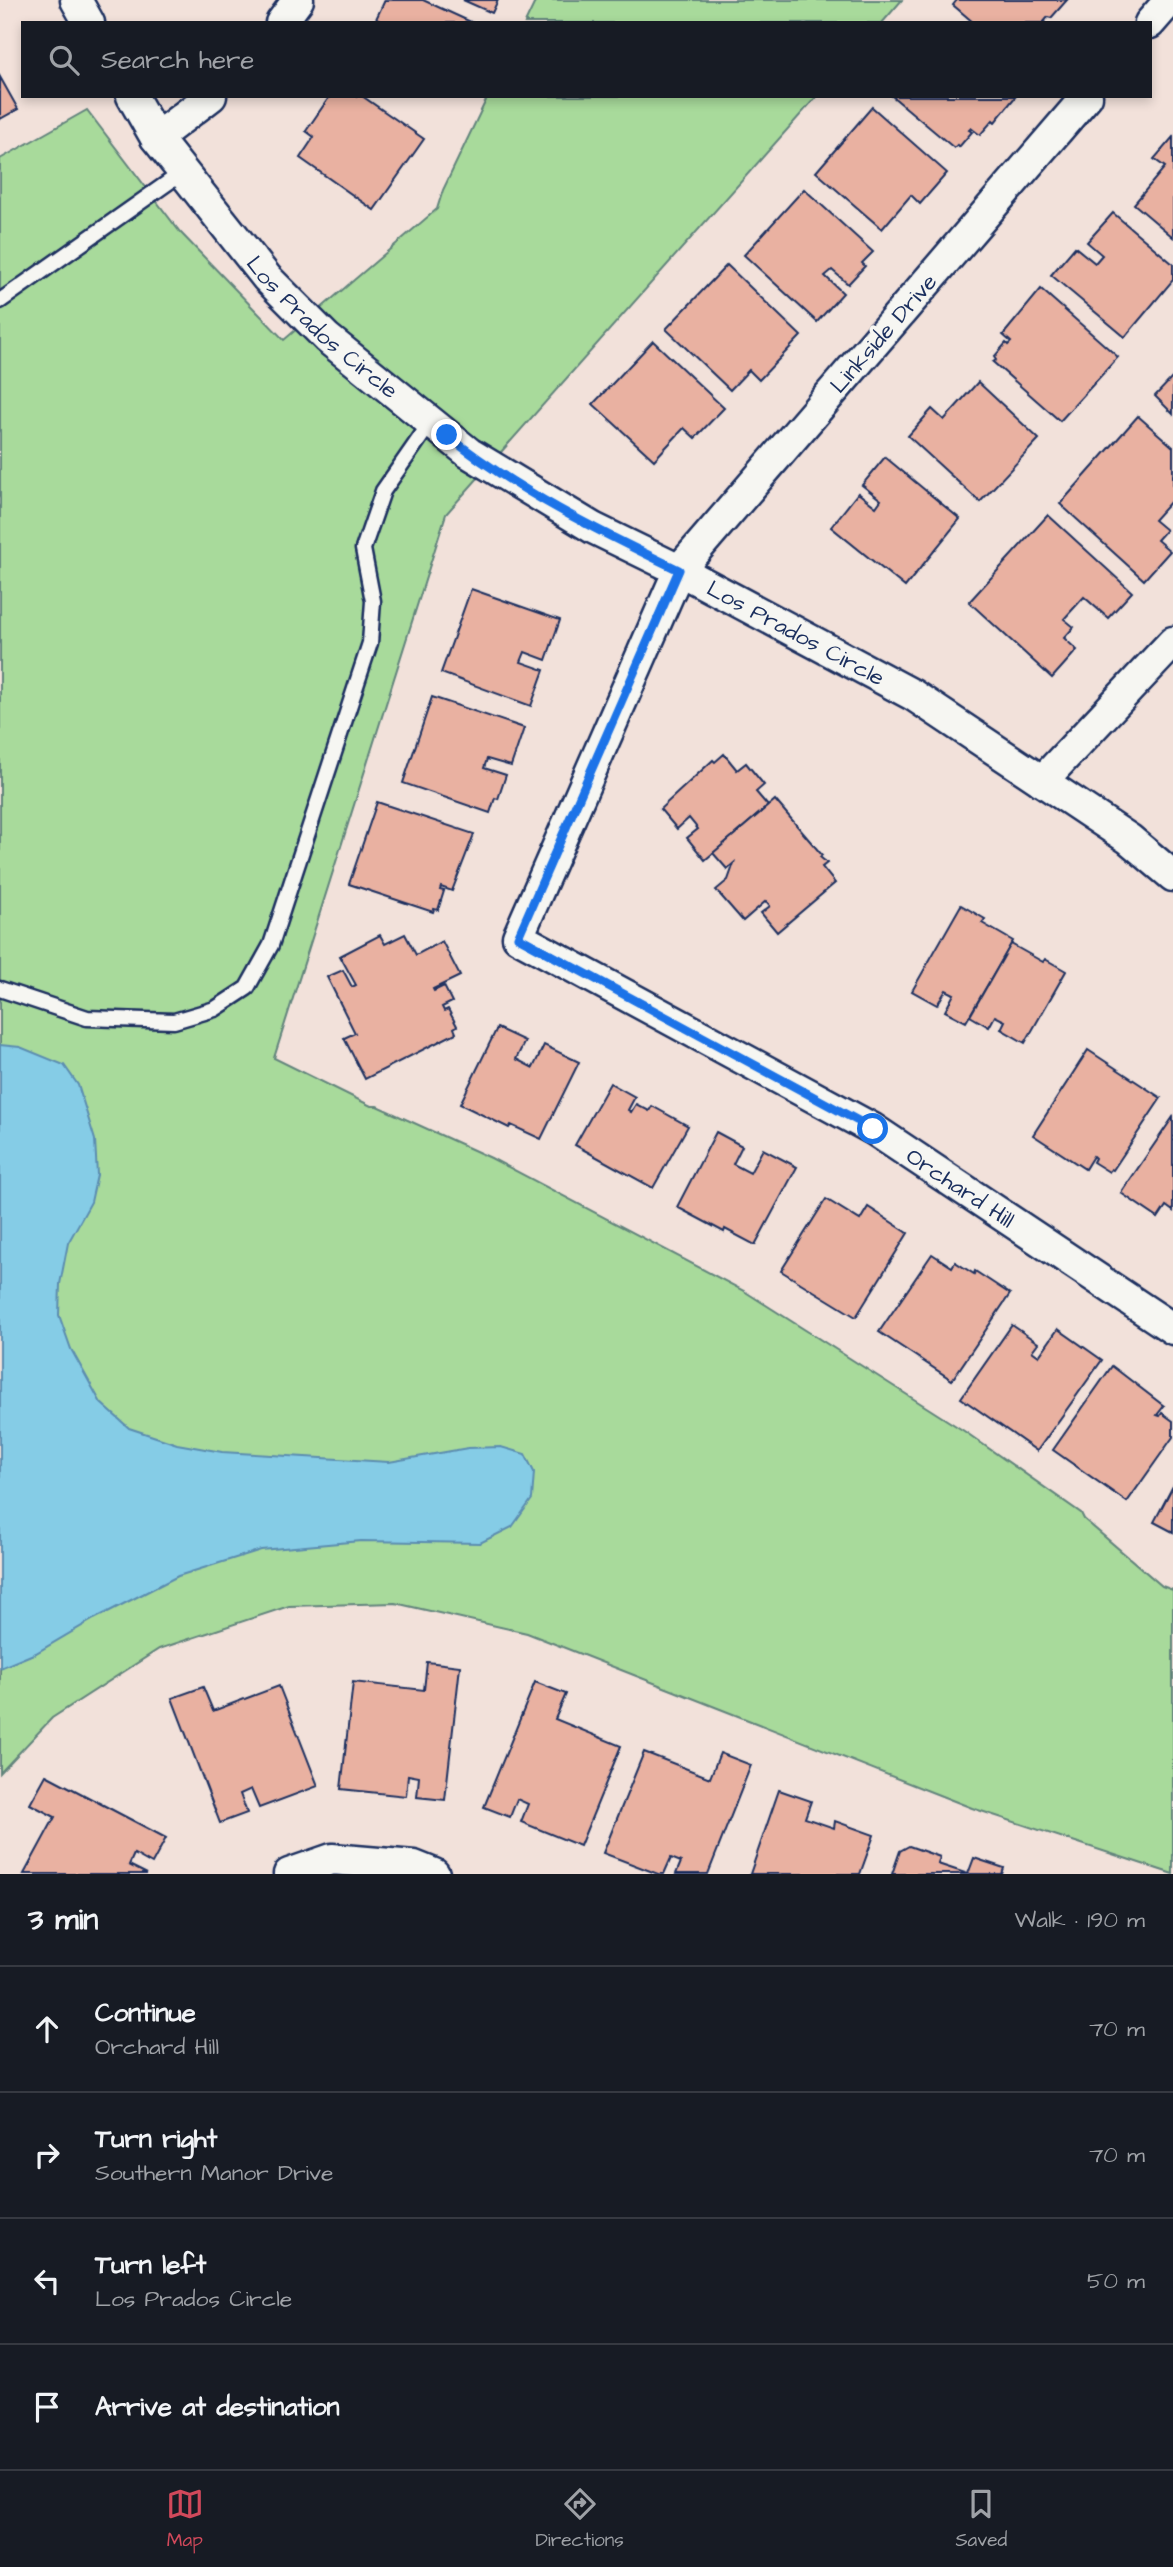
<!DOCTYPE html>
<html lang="en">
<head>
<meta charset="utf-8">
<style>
  :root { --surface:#171b24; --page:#242831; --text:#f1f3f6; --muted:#9ea1a6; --line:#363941; --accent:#d1495b }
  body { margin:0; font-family:"Architects Daughter",sans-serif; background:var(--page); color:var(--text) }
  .stop { position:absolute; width:21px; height:21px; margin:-16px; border:5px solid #1a73e8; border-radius:50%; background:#fff }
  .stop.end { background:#1a73e8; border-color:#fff; box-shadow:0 2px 7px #0008 }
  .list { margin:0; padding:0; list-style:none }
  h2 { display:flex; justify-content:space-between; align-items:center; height:91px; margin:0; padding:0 28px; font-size:30px }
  h2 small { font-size:23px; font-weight:400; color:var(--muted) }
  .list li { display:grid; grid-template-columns:46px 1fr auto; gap:21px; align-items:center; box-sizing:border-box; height:126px; padding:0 28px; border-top:2px solid var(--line) }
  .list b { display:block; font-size:26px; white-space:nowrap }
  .list p { margin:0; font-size:23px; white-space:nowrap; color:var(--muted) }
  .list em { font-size:23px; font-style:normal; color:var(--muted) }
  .icon { flex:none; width:38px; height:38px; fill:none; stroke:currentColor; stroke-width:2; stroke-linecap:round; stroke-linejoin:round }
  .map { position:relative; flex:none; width:1173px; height:1874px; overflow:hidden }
  .search { position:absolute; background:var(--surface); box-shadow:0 4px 10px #0003; left:21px; right:21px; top:21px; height:77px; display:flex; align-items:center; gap:18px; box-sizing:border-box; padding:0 24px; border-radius:0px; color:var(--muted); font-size:26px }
  .sheet { height:595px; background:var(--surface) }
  nav { display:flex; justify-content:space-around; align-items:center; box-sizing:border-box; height:98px; border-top:2px solid var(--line); background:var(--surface); font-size:19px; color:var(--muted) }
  nav a { display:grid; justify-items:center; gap:4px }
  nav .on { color:var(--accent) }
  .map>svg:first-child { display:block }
  .green { fill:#a8da9b; stroke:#62847c; stroke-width:2 }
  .water { fill:#85cce6; stroke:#5b8db0; stroke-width:2 }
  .building { fill:#e9b1a1; stroke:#1b2f5e; stroke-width:2 }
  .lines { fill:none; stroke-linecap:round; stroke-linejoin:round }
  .service-casing { stroke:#1b2f5e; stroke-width:19 }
  .minor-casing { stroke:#1b2f5e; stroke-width:35 }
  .service { stroke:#f6f6f2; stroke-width:14 }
  .minor { stroke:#f6f6f2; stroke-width:30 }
  .route { stroke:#1a73e8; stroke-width:9 }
  .labels { text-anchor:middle; stroke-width:7; stroke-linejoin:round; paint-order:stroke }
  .street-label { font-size:23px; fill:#1b2f5e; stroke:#f6f6f2 }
</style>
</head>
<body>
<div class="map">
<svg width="1173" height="1874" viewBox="0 0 1173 1874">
  <rect width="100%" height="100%" fill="#f2e1da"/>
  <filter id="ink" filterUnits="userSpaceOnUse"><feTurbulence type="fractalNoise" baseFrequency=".0143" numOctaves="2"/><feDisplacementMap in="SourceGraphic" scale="14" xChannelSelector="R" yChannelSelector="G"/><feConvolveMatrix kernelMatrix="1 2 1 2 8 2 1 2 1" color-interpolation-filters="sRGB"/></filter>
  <g filter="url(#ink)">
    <!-- green -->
    <g class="green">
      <path d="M 536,0 L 902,0 L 882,23 L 525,23 Z"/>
      <path d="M 488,96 L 817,96 L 446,514 L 274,1058 L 371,1106 L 377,1106 L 491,1158 L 744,1291 L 964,1431 L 1081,1513 L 1084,1519 L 1162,1586 L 1173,1590 L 1173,1874 L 972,1808 L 527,1633 L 395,1603 L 289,1606 L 159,1649 L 52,1718 L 0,1773 L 0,159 L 87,110 L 180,232 L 284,340 L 437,209 L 443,190 Z"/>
    </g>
    <!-- water -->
    <path class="water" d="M 0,1045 L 20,1047 L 64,1065 L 78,1085 L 95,1140 L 97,1175 L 91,1202 L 68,1243 L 60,1284 L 59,1315 L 71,1349 L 101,1403 L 129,1428 L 177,1444 L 222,1452 L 389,1462 L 468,1448 L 501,1447 L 525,1454 L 534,1472 L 532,1499 L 512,1527 L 480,1543 L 361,1541 L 261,1550 L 178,1576 L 94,1619 L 36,1653 L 0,1668 Z"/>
    <!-- building -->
    <g class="building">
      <path d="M 385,0 L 423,0 L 473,23 L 384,23 L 376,19 Z"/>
      <path d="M 463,0 L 498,0 L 492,13 Z"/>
      <path d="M 957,0 L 1067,0 L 1051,18 L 1048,17 L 1043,23 L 974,23 L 953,5 Z"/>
      <path d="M 0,77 L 18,109 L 0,119 Z"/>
      <path d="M 330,96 L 362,96 L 424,139 L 374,210 L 300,158 L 314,137 L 306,131 Z"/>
      <path d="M 892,96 L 1016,96 L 995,122 L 993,120 L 980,135 L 971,128 L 969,130 L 972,132 L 959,147 L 957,145 L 954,148 Z"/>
      <path d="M 872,107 L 947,173 L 920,204 L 911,195 L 882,229 L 816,172 Z"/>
      <path d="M 1173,137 L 1173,237 L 1134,204 L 1165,167 L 1154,159 Z"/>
      <path d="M 804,189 L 873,252 L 862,263 L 865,266 L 848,284 L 832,270 L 825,276 L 843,293 L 817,322 L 744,255 Z"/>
      <path d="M 1113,213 L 1173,264 L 1173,280 L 1125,337 L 1051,275 L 1075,247 L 1095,263 L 1102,255 L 1087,242 Z"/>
      <path d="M 727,265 L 801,336 L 759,380 L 749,370 L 730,390 L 666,329 Z"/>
      <path d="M 1041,289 L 1118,357 L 1060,421 L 993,362 L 996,360 L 994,357 L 1006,343 L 1008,345 L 1011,342 L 1003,335 Z"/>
      <path d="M 653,341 L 724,408 L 695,438 L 684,428 L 654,460 L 593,404 Z"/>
      <path d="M 1173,377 L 1173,414 L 1155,396 Z"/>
      <path d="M 978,382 L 1039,439 L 980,502 L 908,436 L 932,409 L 944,420 Z"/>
      <path d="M 1138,416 L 1173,447 L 1173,499 L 1154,520 L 1166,530 L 1157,540 L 1170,551 L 1144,580 L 1060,504 Z"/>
      <path d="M 885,457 L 960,519 L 905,587 L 831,527 L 858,493 L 876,507 L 881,500 L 862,485 Z"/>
      <path d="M 1048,515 L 1132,592 L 1108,618 L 1084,597 L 1064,619 L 1074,627 L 1064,638 L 1077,650 L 1052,678 L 969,602 Z"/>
      <path d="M 471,589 L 560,620 L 546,660 L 525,652 L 521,662 L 544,670 L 531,706 L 441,673 Z"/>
      <path d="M 432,697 L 524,728 L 511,766 L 487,759 L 484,768 L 506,775 L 498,799 L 495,798 L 490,813 L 403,783 Z"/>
      <path d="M 724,754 L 737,770 L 746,763 L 764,785 L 756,792 L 768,806 L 705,860 L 687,838 L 698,829 L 689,818 L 677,829 L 660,809 L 713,760 L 715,762 Z"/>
      <path d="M 775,800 L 822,855 L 820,857 L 827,863 L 822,867 L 835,883 L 777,932 L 761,913 L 770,906 L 766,901 L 743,921 L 716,890 L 728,880 L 734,863 L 727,869 L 713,853 Z"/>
      <path d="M 377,802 L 474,834 L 452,891 L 441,887 L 440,890 L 444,891 L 438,910 L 434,909 L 433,912 L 349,884 Z"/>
      <path d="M 961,905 L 985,919 L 982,923 L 1013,941 L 966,1022 L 945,1011 L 954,994 L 946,990 L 937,1005 L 912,991 Z"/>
      <path d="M 405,934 L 416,955 L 442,941 L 460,976 L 433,989 L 434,991 L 444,986 L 452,1002 L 442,1007 L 444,1011 L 448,1009 L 457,1026 L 454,1028 L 456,1033 L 365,1079 L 344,1038 L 355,1033 L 327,977 L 343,970 L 352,987 L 356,985 L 340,956 L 380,935 L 385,944 Z"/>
      <path d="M 1011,944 L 1043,962 L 1045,959 L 1066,971 L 1025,1043 L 1001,1029 L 1005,1021 L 995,1016 L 989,1027 L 970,1016 Z"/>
      <path d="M 497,1028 L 525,1041 L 516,1059 L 533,1068 L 544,1045 L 579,1062 L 541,1139 L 511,1125 L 509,1128 L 460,1104 Z"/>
      <path d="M 1088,1050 L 1161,1098 L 1113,1170 L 1111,1169 L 1109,1172 L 1093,1162 L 1095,1158 L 1093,1156 L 1085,1169 L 1033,1135 Z"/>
      <path d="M 610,1083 L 635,1097 L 628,1110 L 631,1112 L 636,1104 L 649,1111 L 652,1106 L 688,1126 L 653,1188 L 575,1145 Z"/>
      <path d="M 1173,1117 L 1173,1211 L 1166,1206 L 1158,1218 L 1121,1193 Z"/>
      <path d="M 716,1132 L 742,1146 L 733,1164 L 750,1173 L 763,1149 L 797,1167 L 755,1245 L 725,1229 L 724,1232 L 677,1207 Z"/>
      <path d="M 826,1199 L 860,1220 L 868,1207 L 908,1233 L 856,1317 L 781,1271 Z"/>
      <path d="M 932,1254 L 952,1267 L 955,1262 L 974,1274 L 975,1271 L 1010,1294 L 952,1380 L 879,1332 Z"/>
      <path d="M 1012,1325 L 1038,1343 L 1032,1351 L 1039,1356 L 1058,1329 L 1102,1360 L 1037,1451 L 961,1398 Z"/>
      <path d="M 1112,1366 L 1164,1406 L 1157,1415 L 1160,1416 L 1162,1413 L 1173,1421 L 1173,1437 L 1127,1502 L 1053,1450 Z"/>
      <path d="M 1173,1486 L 1173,1532 L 1154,1522 Z"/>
      <path d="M 427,1662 L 460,1666 L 445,1800 L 417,1797 L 419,1777 L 408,1775 L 406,1796 L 341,1789 L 353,1682 L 424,1690 Z"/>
      <path d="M 535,1682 L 566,1694 L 555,1719 L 621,1746 L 580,1846 L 521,1822 L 528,1804 L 517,1799 L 510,1817 L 484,1807 Z"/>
      <path d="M 279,1686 L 318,1786 L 259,1808 L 251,1789 L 240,1794 L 247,1813 L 220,1823 L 172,1698 L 203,1687 L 213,1711 Z"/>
      <path d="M 644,1752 L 710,1778 L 720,1753 L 751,1765 L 708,1874 L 676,1874 L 681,1862 L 671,1858 L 664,1874 L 658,1874 L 603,1853 Z"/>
      <path d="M 46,1775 L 166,1838 L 152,1864 L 134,1854 L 129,1865 L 147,1874 L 24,1874 L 55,1817 L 30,1804 Z"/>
      <path d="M 779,1790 L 811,1801 L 805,1818 L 834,1828 L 835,1821 L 874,1835 L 860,1874 L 750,1874 Z"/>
      <path d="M 909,1846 L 940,1857 L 938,1864 L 968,1874 L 892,1874 L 900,1851 Z"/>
      <path d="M 974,1858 L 1004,1868 L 1002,1874 L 968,1874 Z"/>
    </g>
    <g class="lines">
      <defs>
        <g id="service">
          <path d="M 0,301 L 183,172"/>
          <path d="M 0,989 L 87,1018 L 174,1021 L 215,1009 L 247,988 L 271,945 L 370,643 L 373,601 L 363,549 L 383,491 L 431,422"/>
        </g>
        <g id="minor">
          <path d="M 76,0 L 89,23"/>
          <path d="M 281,23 L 298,0"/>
          <path d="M 1150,23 L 1170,0"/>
          <path id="s1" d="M 132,96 L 156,138 L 267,278 L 327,338 L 469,453 L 593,528 L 679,570 L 913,695 L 1129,839 L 1173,876"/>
          <path id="s2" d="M 1087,96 L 679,570 L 518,937 L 873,1129 L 1173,1329"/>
          <path d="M 156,138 L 211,96"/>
          <path d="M 1042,781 L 1173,642"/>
          <path d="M 289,1874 L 332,1859 L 414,1866 L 434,1874"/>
        </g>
      </defs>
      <!-- service casing -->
      <use href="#service" class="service-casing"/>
      <!-- minor casing -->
      <use href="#minor" class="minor-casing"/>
      <!-- service -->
      <use href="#service" class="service"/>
      <!-- minor -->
      <use href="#minor" class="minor"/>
    </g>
  </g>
  <g class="lines" filter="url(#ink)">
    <!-- route -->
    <path class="route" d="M 447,435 C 515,490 600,532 679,570 L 518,937 L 873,1129"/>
  </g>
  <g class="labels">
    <!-- street labels -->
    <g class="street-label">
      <text dy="8" stroke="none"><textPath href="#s1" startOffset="301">Los Prados Circle</textPath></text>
      <text transform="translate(883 333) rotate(-49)" y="8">Linkside Drive</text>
      <text dy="8" stroke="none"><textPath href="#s1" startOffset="868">Los Prados Circle</textPath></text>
      <text dy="8" stroke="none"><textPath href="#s2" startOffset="1535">Orchard Hill</textPath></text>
    </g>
  </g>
</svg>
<div class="stop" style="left:873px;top:1129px"></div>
<div class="stop end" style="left:447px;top:435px"></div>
<div class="search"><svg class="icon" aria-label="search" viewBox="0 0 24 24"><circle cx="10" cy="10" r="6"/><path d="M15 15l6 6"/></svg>Search here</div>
</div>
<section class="sheet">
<h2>3 min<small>Walk · 190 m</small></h2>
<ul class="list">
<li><svg class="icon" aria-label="ahead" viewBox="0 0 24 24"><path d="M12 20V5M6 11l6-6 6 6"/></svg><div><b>Continue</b><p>Orchard Hill</p></div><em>70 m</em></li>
<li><svg class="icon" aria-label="right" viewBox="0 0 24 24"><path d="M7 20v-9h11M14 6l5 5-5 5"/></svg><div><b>Turn right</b><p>Southern Manor Drive</p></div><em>70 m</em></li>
<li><svg class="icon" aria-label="left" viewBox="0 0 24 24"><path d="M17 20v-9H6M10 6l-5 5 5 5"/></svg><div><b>Turn left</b><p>Los Prados Circle</p></div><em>50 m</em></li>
<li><svg class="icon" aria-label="arrive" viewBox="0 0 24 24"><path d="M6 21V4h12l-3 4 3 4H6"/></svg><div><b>Arrive at destination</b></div></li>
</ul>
</section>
<nav>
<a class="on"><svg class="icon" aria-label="map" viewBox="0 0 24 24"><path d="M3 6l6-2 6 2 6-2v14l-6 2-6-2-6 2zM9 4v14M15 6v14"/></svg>Map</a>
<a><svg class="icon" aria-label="directions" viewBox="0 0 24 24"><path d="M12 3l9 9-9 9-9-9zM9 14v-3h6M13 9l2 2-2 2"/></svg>Directions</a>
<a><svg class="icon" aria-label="saved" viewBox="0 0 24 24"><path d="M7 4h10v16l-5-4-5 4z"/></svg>Saved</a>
</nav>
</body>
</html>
